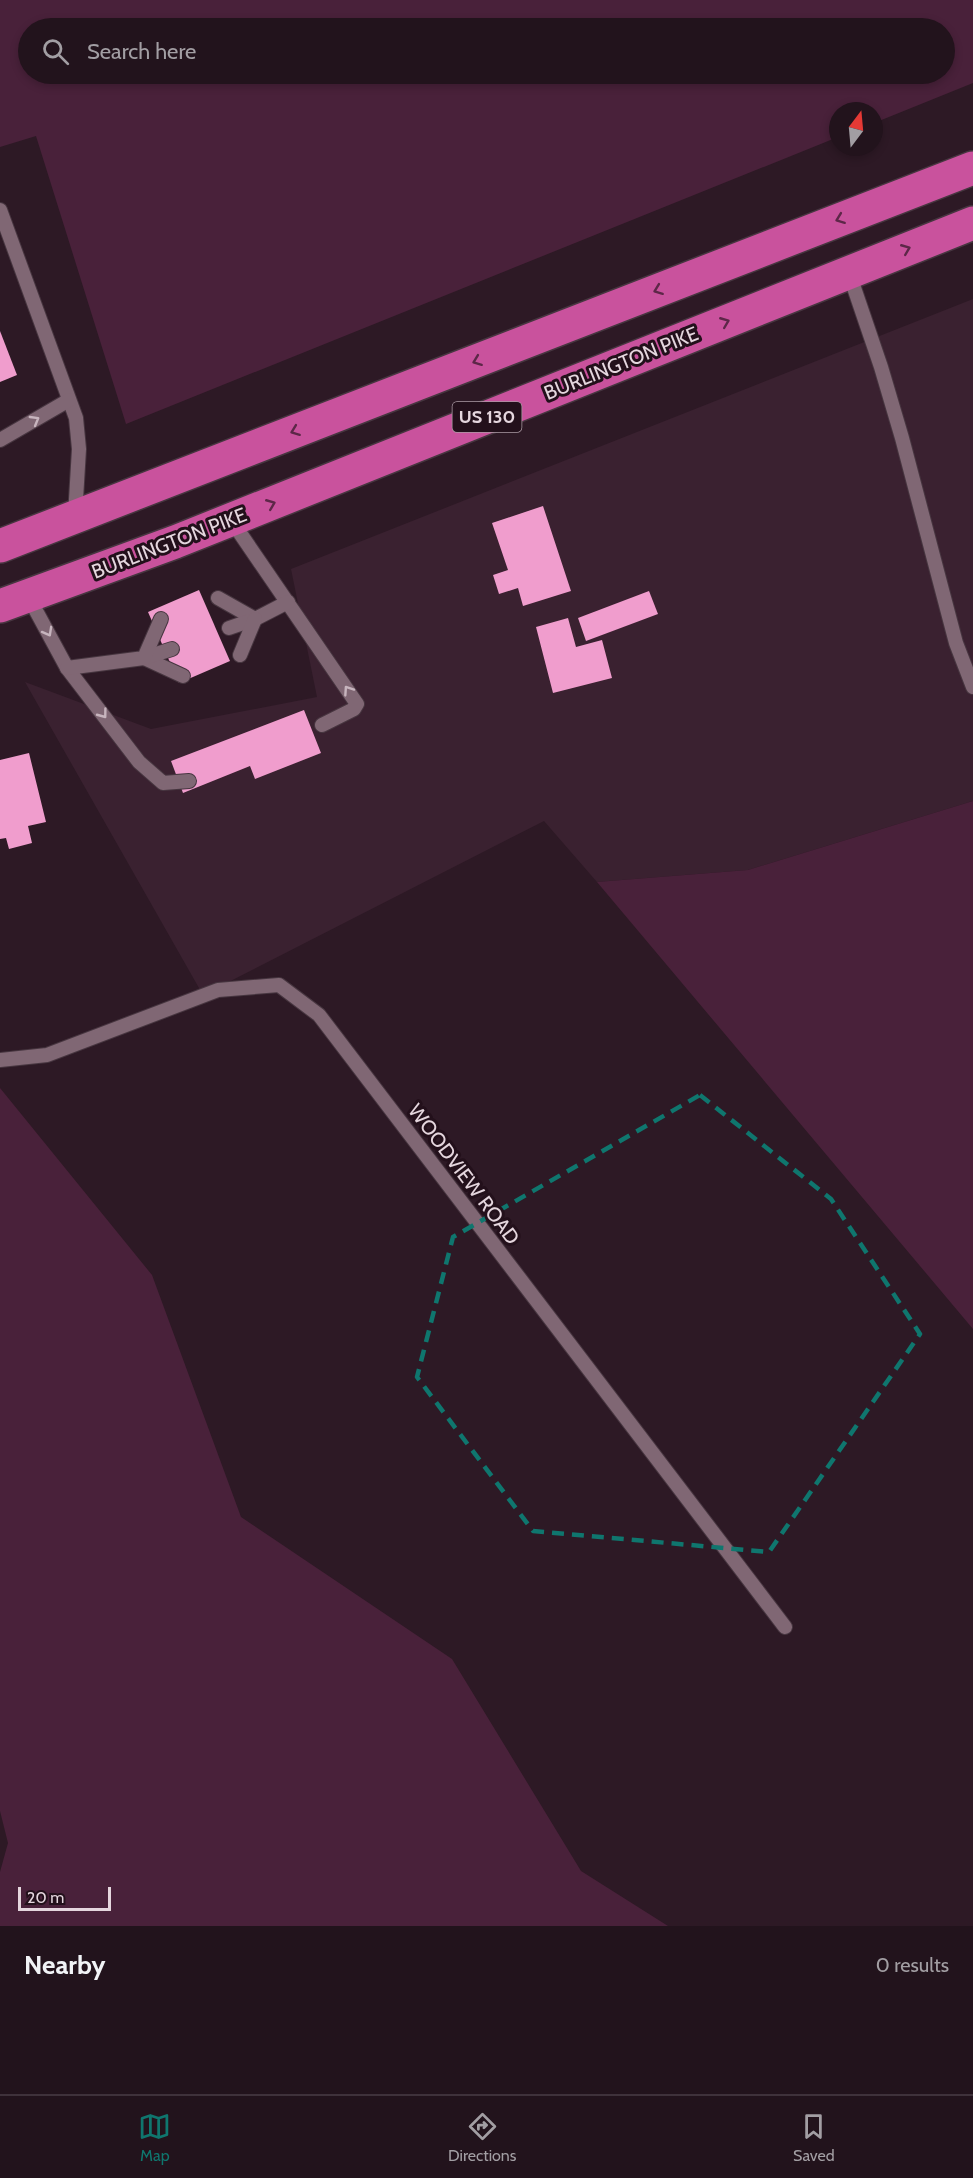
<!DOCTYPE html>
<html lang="en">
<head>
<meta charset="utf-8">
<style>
  :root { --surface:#22131c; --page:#2a1c25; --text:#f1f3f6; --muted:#a29ea3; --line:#3f323b; --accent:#0f766e }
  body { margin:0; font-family:Cabin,sans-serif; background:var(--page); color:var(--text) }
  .compass { position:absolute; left:829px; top:102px; width:54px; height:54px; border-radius:50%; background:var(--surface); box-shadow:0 3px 9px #0003; rotate:16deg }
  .scale { position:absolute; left:18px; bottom:15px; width:93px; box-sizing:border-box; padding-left:6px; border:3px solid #e5d6de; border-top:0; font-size:16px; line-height:21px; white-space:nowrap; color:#e5d6de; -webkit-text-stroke:4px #23101b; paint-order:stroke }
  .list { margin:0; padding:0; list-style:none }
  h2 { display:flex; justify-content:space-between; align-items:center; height:78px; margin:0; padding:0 24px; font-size:26px }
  h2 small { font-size:20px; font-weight:400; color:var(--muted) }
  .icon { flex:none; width:33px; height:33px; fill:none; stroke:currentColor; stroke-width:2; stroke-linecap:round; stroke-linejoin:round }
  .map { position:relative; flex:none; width:973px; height:1926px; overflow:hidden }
  .search { position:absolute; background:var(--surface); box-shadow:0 3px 9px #0003; left:18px; right:18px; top:18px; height:66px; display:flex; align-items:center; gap:15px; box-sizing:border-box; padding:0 21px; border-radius:33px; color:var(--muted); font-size:22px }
  .sheet { height:168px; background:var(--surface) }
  nav { display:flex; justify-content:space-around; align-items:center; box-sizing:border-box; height:84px; border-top:2px solid var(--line); background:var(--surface); font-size:16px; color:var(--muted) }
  nav a { display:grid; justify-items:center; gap:3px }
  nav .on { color:var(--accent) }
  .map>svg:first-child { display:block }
  .built { fill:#3a2130 }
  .green { fill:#49213a; fill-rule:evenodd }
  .building { fill:#f09dcd }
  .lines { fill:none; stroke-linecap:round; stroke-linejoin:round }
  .lane-casing { stroke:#473640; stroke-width:16 }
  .highway-casing { stroke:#473640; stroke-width:36 }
  .lane { stroke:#806774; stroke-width:14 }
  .highway { stroke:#c9529d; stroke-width:33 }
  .oneway { stroke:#5d2748 }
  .oneway2 { stroke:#c7b5be }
  .marked { fill:none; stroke:#0f766e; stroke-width:4.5; stroke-dasharray:12 8; stroke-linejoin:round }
  .labels { text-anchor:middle; stroke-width:6; stroke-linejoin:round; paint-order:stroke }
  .shield { fill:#23101b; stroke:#ab9ba4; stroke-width:1.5 }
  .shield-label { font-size:18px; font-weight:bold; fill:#e5d6de }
  .street-label { font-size:20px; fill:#e5d6de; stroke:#23101b }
</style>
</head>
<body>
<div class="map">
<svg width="973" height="1926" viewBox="0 0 973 1926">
  <rect width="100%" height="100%" fill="#2d1925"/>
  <!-- built -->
  <path class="built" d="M 973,299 L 973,801 L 748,870 L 597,882 L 544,821 L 203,995 L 25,682 L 151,729 L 317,697 L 291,569 Z"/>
  <!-- green -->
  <g class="green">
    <path d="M 0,0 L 973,0 L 973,83 L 874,123 L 874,111 L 838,111 L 838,137 L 126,424 L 36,136 L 0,147 ZM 944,28 L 944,74 L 28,74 L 28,28 Z"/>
    <path d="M 973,801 L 973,1329 L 597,882 L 748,870 Z"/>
    <path d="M 0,1088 L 152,1275 L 241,1517 L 452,1659 L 581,1871 L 668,1926 L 0,1926 L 0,1872 L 8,1843 L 0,1811 Z"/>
  </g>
  <!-- building -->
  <g class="building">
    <path d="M 0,331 L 17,375 L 0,382 Z"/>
    <path d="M 543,506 L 571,591 L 523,606 L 518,588 L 499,594 L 493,575 L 508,570 L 492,523 Z"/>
    <path d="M 199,590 L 230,661 L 179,683 L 148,612 Z"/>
    <path d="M 649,591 L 658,614 L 586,641 L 578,618 Z"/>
    <path d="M 568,618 L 576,647 L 602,640 L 612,678 L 553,693 L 536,627 Z"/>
    <path d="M 304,710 L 321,753 L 255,779 L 250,766 L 183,793 L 171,761 Z"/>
    <path d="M 29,753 L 46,822 L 28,826 L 32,843 L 9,849 L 6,838 L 0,839 L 0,760 Z"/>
  </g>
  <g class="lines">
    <defs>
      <g id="lane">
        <path d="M 0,210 L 76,418 L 79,449 L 75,516"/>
        <path d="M 849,273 L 881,367 L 902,438 L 956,643 L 973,687"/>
        <path d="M 0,440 L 69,400"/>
        <path d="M 231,520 L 357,704 L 354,709 L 322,725"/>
        <path d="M 28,596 L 67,668 L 139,762 L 163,783 L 189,781"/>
        <path d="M 218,598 L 255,619 L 288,602"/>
        <path d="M 229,628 L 255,619"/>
        <path d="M 240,655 L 255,619"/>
        <path d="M 144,658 L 183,676"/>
        <path d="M 144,658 L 172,649"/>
        <path d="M 67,668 L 144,658 L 161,619"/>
        <path d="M 0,1060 L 47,1055 L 218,990 L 279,985 L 319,1015 L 785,1627"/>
      </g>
      <g id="highway">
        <path d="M 0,546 L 973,168"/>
        <path d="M 0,606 L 175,542 L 973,223"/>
      </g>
    </defs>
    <!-- lane casing -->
    <use href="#lane" class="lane-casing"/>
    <!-- highway casing -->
    <use href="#highway" class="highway-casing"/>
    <!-- lane -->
    <use href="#lane" class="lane"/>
    <!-- highway -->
    <use href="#highway" class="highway"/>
  </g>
  <!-- one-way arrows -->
  <defs><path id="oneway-chevron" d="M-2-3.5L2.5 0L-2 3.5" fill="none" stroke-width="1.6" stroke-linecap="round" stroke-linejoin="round" transform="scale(1.5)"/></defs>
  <g class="oneway">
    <use href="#oneway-chevron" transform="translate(840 219) rotate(159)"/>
    <use href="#oneway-chevron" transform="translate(906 249) rotate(-22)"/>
    <use href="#oneway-chevron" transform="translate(658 290) rotate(159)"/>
    <use href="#oneway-chevron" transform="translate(725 322) rotate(-22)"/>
    <use href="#oneway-chevron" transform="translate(477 361) rotate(159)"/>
    <use href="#oneway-chevron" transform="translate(295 431) rotate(159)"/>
    <use href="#oneway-chevron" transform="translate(271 504) rotate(-22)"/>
  </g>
  <g class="oneway2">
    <use href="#oneway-chevron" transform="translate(35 420) rotate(-30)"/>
    <use href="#oneway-chevron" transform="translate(48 632) rotate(61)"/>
    <use href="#oneway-chevron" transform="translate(348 690) rotate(-124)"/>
    <use href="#oneway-chevron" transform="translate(103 714) rotate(53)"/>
  </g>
  <!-- marked area -->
  <path class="marked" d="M 700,1095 L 831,1199 L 920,1334 L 769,1552 L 533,1531 L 417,1377 L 453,1237 Z"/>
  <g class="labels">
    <!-- shield labels -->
    <rect class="shield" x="452.5" y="402" width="69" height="30" rx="4.5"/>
    <g class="shield-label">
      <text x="487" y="423">US 130</text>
    </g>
    <!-- street labels -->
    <g class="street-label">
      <text transform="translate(621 363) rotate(-22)" y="7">BURLINGTON PIKE</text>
      <text transform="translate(169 543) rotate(-21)" y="7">BURLINGTON PIKE</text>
      <text transform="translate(464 1174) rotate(53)" y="7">WOODVIEW ROAD</text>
    </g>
  </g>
</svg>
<svg class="compass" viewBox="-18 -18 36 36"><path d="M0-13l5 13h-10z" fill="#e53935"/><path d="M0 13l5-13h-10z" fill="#a29ea3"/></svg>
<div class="scale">20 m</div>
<div class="search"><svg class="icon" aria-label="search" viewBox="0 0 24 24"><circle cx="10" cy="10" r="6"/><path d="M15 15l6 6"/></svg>Search here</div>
</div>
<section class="sheet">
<h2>Nearby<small>0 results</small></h2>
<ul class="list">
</ul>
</section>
<nav>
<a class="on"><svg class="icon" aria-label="map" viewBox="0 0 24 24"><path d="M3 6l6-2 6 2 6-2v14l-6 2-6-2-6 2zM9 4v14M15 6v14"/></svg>Map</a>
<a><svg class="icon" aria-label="directions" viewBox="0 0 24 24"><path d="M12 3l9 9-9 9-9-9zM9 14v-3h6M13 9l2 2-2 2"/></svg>Directions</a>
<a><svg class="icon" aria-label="saved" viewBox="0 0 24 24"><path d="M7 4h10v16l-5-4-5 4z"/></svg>Saved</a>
</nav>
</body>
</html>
